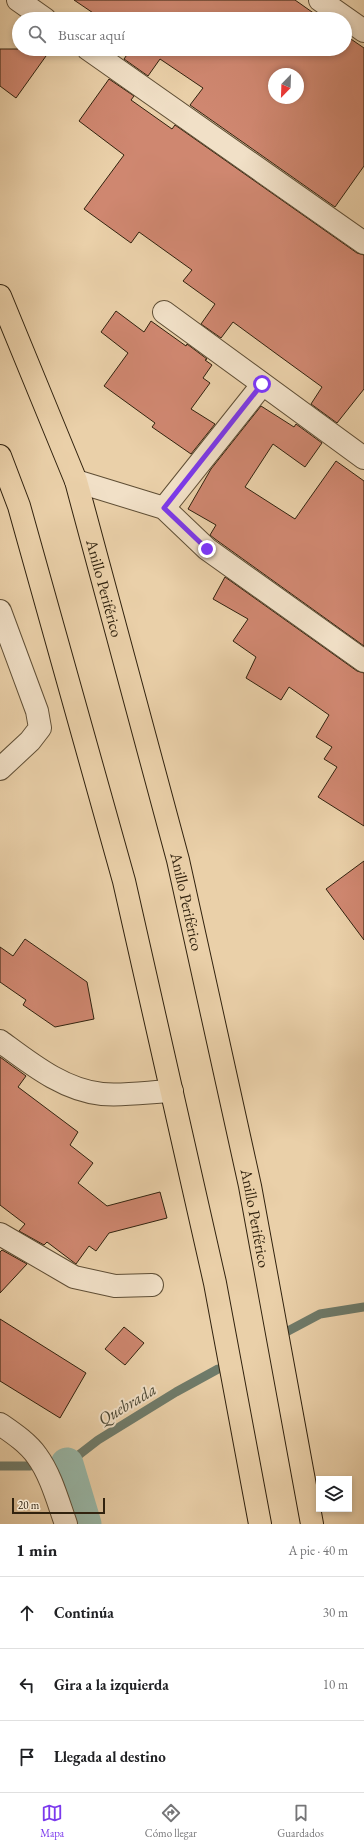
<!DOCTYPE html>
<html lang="es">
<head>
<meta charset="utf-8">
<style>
  :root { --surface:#fff; --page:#f2f2f2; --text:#202124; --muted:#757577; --line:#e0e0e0; --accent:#7c3aed }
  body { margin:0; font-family:"EB Garamond",serif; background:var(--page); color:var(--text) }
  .controls { position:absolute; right:12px; bottom:12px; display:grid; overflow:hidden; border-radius:0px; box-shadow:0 2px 6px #0003 }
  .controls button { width:36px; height:36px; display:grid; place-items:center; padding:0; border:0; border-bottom:1px solid var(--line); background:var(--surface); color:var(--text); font:20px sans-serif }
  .compass { position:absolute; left:268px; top:68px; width:36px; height:36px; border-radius:50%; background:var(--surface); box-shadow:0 2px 6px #0003; rotate:203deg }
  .scale { position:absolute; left:12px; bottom:10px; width:93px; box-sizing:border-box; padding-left:4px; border:2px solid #31220e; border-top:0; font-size:11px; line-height:14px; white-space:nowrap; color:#31220e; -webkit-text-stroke:3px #f1e0c7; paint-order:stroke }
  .stop { position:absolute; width:12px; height:12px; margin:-9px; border:3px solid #7c3aed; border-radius:50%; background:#fff }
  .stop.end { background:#7c3aed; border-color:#fff; box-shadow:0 1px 4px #0008 }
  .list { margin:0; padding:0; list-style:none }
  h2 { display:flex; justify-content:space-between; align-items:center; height:52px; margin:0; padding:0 16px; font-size:17px }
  h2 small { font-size:13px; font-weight:400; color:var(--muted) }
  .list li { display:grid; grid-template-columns:26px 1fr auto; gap:12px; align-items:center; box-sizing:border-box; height:72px; padding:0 16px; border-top:1px solid var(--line) }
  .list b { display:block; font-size:15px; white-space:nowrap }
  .list em { font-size:13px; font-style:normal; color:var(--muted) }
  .icon { flex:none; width:22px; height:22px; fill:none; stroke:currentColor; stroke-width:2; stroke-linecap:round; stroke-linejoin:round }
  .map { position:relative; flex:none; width:364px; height:1524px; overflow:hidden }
  .search { position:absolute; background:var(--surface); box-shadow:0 2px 6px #0003; left:12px; right:12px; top:12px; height:44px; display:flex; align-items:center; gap:10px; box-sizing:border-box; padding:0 14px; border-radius:22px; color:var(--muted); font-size:15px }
  .sheet { height:268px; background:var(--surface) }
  nav { display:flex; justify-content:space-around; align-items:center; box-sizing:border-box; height:56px; border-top:1px solid var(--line); background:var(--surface); font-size:11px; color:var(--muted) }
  nav a { display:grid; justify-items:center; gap:2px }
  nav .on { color:var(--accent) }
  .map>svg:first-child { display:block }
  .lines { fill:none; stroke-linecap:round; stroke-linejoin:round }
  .stream { stroke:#6f7b6a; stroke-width:9 }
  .canal { stroke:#98b7a7; stroke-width:33 }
  .building { fill:#cf8770; stroke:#31220e; fill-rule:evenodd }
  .minor-casing { stroke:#5f4e35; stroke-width:24 }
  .highway-casing { stroke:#31220e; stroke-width:24 }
  .minor { stroke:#f1e0c7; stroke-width:22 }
  .highway { stroke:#ead0a9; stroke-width:22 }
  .route { stroke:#7c3aed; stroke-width:5 }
  .labels { text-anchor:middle; stroke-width:4; stroke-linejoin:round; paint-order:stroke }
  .street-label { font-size:16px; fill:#31220e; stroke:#f1e0c7 }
  .water-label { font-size:17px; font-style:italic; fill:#4b4734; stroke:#f1e0c7 }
</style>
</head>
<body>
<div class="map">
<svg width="364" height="1524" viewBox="0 0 364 1524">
  <rect width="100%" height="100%" fill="#ead0a9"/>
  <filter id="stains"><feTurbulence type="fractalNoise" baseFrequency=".005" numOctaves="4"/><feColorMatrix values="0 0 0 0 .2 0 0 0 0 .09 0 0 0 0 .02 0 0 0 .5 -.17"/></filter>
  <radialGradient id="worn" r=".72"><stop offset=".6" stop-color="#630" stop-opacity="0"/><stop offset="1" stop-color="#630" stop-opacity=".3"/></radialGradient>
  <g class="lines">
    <!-- stream -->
    <g class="stream">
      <path d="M 288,1331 L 320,1314 L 364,1307"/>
      <path d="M 53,1465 L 67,1464 L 98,1440 L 176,1392 L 218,1369"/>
      <path d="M 0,1466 L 30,1466"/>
    </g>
    <!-- canal -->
    <path class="canal" d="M 67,1464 L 85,1524"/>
  </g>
  <!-- building -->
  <g class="building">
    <path d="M 74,0 L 295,0 L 322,19 L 102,19 Z"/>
    <path d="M 345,35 L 364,48 L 364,166 L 335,207 L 190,105 L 203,88 L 160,59 L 148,76 L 124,59 L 131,49 L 345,49 ZM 274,74 L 298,74 L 298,98 L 274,98 Z"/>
    <path d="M 0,49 L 51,49 L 16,98 L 0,86 Z"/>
    <path d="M 109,79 L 134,96 L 131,100 L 172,129 L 175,125 L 357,253 L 364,255 L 364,389 L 337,423 L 311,404 L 322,387 L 278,355 L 233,322 L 221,338 L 201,324 L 215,304 L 183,281 L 192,270 L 139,232 L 131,243 L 84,209 L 124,155 L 79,121 Z"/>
    <path d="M 116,311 L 144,332 L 151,321 L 186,346 L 187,344 L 207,359 L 205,360 L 212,365 L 203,378 L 210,383 L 191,409 L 215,424 L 191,454 L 152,427 L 155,423 L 104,386 L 128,353 L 101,332 Z"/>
    <path d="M 261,406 L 294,427 L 296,424 L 322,443 L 305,467 L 273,444 L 245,487 L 295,519 L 336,461 L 364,481 L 364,646 L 215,539 L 210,535 L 216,525 L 188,509 L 211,469 Z"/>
    <path d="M 225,577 L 357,671 L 364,673 L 364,826 L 318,797 L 337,767 L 324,759 L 332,747 L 316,737 L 329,715 L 289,687 L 281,700 L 246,678 L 256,657 L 233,641 L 248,619 L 213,599 Z"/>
    <path d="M 364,861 L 364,940 L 326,889 Z"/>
    <path d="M 25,939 L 87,982 L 94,1019 L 55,1027 L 23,1005 L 26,1000 L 0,982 L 0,947 L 13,956 Z"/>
    <path d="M 0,1057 L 26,1076 L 18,1087 L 78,1132 L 70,1145 L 93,1163 L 78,1183 L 107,1206 L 160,1192 L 167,1218 L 109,1233 L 96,1251 L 89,1246 L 76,1264 L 47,1242 L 44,1245 L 19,1231 L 25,1224 L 0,1205 Z"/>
    <path d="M 2,1250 L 27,1264 L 0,1293 L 0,1252 Z"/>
    <path d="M 0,1319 L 86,1373 L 60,1418 L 0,1381 Z"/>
    <path d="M 124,1327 L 144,1343 L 125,1365 L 105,1349 Z"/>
  </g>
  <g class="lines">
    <defs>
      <g id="minor">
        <path d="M 18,0 L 45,19"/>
        <path d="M 320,0 L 364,31"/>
        <path d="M 88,49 L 364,243"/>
        <path d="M 164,312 L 364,458"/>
        <path d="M 76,481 L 164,508 L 207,549 L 364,661"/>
        <path d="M 164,508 L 262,385"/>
        <path d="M 0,611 L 37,711 L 40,728 L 30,741 L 0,769"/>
        <path d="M 0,1041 C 30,1063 63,1090 102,1094 C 124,1096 149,1092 172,1091"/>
        <path d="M 0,1234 L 74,1277 L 115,1286 L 152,1285"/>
        <path d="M 0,1424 C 13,1433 28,1443 37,1456 C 51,1475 58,1502 66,1524"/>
      </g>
      <g id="highway">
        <path id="s1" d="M 0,296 L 76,481 L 178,860 L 250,1186 L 312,1524"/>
        <path d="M 0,456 L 19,506 L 124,881 L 215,1283 L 260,1524"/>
      </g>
    </defs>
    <!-- minor casing -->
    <use href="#minor" class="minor-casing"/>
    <!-- highway casing -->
    <use href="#highway" class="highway-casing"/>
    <!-- minor -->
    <use href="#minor" class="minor"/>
    <!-- highway -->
    <use href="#highway" class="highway"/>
  </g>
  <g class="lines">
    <!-- route -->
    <path class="route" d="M 207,549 L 164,508 L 262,384"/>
  </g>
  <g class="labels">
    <!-- street labels -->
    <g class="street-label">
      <text dy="6" stroke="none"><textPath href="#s1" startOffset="311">Anillo Periférico</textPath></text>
      <text dy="6" stroke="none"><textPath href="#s1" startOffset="635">Anillo Periférico</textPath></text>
      <text dy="6" stroke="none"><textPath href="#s1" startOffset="959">Anillo Periférico</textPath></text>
    </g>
    <!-- water labels -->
    <g class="water-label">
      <text transform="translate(127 1404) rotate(-31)" y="6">Quebrada</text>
    </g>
  </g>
  <rect width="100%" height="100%" filter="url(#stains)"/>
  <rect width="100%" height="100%" fill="url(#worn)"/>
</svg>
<div class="controls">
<button><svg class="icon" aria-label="layers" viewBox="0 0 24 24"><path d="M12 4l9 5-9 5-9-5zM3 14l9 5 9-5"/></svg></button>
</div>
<svg class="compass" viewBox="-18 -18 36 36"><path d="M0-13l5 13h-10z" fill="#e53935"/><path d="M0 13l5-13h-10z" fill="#757577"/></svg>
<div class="scale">20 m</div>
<div class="stop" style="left:262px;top:384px"></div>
<div class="stop end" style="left:207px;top:549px"></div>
<div class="search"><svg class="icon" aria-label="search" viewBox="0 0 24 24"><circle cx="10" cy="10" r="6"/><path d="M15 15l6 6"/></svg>Buscar aquí</div>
</div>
<section class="sheet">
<h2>1 min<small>A pie · 40 m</small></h2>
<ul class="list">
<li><svg class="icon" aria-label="ahead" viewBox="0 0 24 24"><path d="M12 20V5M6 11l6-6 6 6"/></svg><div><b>Continúa</b></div><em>30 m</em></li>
<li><svg class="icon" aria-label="left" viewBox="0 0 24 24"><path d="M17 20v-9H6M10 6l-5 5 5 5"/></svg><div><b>Gira a la izquierda</b></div><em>10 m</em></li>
<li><svg class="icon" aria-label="arrive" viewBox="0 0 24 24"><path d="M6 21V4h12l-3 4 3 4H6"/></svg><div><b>Llegada al destino</b></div></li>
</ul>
</section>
<nav>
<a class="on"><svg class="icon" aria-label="map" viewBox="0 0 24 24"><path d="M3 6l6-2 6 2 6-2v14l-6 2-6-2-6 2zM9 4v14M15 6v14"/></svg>Mapa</a>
<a><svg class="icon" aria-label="directions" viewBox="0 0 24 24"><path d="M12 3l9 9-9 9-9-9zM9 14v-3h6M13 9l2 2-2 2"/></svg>Cómo llegar</a>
<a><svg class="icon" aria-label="saved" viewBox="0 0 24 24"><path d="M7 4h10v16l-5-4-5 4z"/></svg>Guardados</a>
</nav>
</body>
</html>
